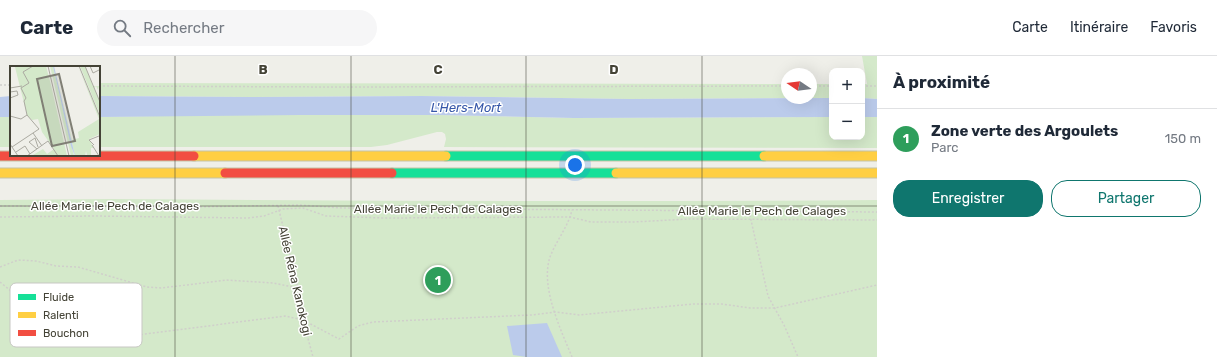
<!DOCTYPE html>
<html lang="fr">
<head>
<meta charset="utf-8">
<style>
  :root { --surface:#fff; --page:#f6f6f7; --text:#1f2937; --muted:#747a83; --line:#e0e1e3; --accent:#0f766e }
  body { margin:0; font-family:Rubik,sans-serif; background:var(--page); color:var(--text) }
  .controls { position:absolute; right:12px; top:12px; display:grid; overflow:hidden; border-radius:8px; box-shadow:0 4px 16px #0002 }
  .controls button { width:36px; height:36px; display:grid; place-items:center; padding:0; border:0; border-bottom:1px solid var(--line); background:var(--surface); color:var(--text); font:20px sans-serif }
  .compass { position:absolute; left:781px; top:12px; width:36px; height:36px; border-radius:50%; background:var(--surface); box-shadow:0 4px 16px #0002; rotate:283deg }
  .you { position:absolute; left:575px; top:109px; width:14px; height:14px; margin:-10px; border:3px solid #fff; border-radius:50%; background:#1a73e8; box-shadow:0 0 0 6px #1a73e833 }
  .badge { display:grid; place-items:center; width:26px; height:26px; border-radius:50%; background:var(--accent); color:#fff; font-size:13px; font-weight:700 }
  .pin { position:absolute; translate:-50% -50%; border:2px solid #fff; box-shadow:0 1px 4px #0006 }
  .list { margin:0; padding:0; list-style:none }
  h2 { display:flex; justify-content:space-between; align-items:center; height:52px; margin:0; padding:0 16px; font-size:17px }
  h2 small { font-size:13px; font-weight:400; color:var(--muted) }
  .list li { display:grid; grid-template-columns:26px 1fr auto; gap:12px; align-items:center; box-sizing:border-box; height:60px; padding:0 16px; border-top:1px solid var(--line) }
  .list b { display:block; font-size:15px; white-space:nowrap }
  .list p { margin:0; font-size:13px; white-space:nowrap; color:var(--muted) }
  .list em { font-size:13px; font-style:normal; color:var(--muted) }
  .actions { display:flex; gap:8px; padding:12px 16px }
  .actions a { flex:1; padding:9px 0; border:1px solid var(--accent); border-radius:16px; text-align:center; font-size:14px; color:var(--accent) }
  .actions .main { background:var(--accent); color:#fff }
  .icon { flex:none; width:22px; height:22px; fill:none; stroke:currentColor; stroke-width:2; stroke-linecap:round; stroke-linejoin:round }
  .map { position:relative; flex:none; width:877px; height:301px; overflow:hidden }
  header { display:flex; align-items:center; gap:24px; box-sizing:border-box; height:56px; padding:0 20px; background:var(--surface); border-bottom:1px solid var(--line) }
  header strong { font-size:19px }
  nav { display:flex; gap:22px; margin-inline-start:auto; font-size:14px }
  .search { width:280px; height:36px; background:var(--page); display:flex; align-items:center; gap:10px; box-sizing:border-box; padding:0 14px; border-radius:22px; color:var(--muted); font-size:15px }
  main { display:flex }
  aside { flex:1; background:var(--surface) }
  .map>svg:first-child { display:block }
  .green { fill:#d4e9ca }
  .water { fill:#bbcbeb }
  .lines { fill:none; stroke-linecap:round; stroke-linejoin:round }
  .fast-casing { stroke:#c5c3a6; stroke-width:11 }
  .slow-casing { stroke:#c5c3a6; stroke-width:11 }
  .jam-casing { stroke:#c5c3a6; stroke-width:11 }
  .path { stroke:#d0cfcb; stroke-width:1.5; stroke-dasharray:2 2; stroke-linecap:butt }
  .fast { stroke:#16e098; stroke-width:9 }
  .slow { stroke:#ffcf43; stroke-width:9 }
  .jam { stroke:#f24e42; stroke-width:9 }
  .grid { fill:none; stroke:#444336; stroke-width:1; stroke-opacity:0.55 }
  .labels { text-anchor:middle; stroke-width:3; stroke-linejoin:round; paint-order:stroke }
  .street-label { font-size:12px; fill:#444336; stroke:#fff }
  .water-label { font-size:13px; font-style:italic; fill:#3657a9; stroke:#fff }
  .inset-road { fill:none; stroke:#abaaa1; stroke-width:1 }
  .view { fill:#807f75; fill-opacity:0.15; stroke:#807f75; stroke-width:2 }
  .inset-edge { fill:none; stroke:#444336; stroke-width:2 }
  .key { fill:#fff; stroke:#c7c7c3; stroke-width:1 }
  .key-label { font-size:11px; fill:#444336 }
  .grid-label { font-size:13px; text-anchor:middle; font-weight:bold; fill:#444336; stroke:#fff; stroke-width:3; stroke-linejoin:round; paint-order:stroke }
</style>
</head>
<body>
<header>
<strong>Carte</strong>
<div class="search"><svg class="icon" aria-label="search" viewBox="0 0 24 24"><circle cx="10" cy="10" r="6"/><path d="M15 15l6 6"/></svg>Rechercher</div>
<nav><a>Carte</a><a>Itinéraire</a><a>Favoris</a></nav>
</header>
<main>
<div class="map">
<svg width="877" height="301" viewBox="0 0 877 301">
  <rect width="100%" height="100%" fill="#efefe9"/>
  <!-- green -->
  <g class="green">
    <path d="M 862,0 L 877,0 L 877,43 L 862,42 L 862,28 L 867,28 Z"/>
    <path d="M 99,27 L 787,28 L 787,42 L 630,43 L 422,40 L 250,41 L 99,40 Z"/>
    <rect x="811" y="28" width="21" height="14"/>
    <path d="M 216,59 L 439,59 L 574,62 L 832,61 L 832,81 L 862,81 L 862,61 L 877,61 L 877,92 L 444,91 L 446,83 L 445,78 L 442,76 L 437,76 L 387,89 L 371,91 L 99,91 L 99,61 Z"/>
    <rect x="0" y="61" width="11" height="30"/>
    <path d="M 111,143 C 366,145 622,146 877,144 L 877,301 L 0,301 L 0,144 Z"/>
  </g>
  <!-- water -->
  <g class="water">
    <path d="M 11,40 L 11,61 L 0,61 L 0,41 Z"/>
    <path d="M 99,40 L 250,41 L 422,40 L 630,43 L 832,42 L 832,61 L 574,62 L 439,59 L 300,59 L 99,61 Z"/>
    <path d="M 862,42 L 877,43 L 877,61 L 862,61 Z"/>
    <path d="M 547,267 L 562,301 L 527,301 L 513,299 L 507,270 Z"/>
  </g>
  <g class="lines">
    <defs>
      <g id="fast">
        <path d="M 446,100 L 764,100"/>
        <path d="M 392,117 L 616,117"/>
      </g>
      <g id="slow">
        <path d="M 194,100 L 446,100"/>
        <path d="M 764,100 L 877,100"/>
        <path d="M 0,117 L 225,117"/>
        <path d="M 616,117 L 877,117"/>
      </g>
      <g id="jam">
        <path d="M 0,100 L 194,100"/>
        <path d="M 225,117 L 392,117"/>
      </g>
    </defs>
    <!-- fast casing -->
    <use href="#fast" class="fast-casing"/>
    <!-- slow casing -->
    <use href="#slow" class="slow-casing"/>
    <!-- jam casing -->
    <use href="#jam" class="jam-casing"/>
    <!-- path -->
    <g class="path">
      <path d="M 0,29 L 11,29"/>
      <path d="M 99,30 L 339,31 L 787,30"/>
      <path d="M 811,30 L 832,30"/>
      <path d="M 862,30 L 877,30"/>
      <path d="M 0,150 L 190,151 L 299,149 L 343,152 L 877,156"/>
      <path d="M 278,150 L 298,232 L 303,264 L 313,301"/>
      <path d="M 749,155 L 768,240 L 784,269 L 798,301"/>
      <path d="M 0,161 L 94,160 L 248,162 L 264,160 L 283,153 L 303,152 L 326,160 L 384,162 L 570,161 L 591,166 L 633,166 L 689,163 L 877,164"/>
      <path d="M 0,211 L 18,204 L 36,205 L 56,210 L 78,211 L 147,231 L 162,232 L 226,224 L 273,227 L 298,232"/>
      <path d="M 0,226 L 34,254 L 69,271 L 85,277 L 138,279 L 285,260 L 303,264 L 339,283 L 358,270 L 373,266 L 531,259 L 555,256 L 579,259 L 693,248 L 722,248 L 750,252 L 775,252 L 877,229"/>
      <path d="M 572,301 C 561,274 540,231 550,201 C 556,185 568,171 572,154"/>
    </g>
    <!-- fast -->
    <use href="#fast" class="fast"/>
    <!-- slow -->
    <use href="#slow" class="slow"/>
    <!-- jam -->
    <use href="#jam" class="jam"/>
  </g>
  <!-- grid -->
  <path class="grid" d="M 175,0 L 175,301M 351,0 L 351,301M 526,0 L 526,301M 702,0 L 702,301M 0,150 L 877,150"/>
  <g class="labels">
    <!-- street labels -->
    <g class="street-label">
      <text x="115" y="154">Allée Marie le Pech de Calages</text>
      <text x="438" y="157">Allée Marie le Pech de Calages</text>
      <text x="762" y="159">Allée Marie le Pech de Calages</text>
      <text transform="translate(295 225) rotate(77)" y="4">Allée Réna Kanokogi</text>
    </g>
    <!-- water labels -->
    <g class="water-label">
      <text x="466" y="56">L'Hers-Mort</text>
    </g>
  </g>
  <!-- overview -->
  <g transform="translate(10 10)">
    <rect width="90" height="90" fill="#efefe9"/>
    <path d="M 36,0 L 41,19 L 57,90 L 23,89 L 33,83 L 37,88 L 44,83 L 32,66 L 28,53 L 22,54 L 17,49 L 5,1 ZM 40,0 L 43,0 L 64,90 L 61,90 ZM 44,0 L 62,74 L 69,72 L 68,66 L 89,53 L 68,0 L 90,51 L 90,68 L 79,73 L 84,82 L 81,82 L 81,89 L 77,89 L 76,85 L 75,90 L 65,90 ZM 70,0 L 75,0 L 83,20 L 89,20 L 88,24 L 86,20 L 84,22 L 90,36 L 90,49 Z" fill="#d4e9ca"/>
    <path d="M 43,0 L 44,0 L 65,90 L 61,80 Z" fill="#bbcbeb"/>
    <path class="inset-road" d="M 38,0 L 59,90M 69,0 L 90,51M 75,0 L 90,36M 80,0 L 83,7 L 89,4M 0,22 L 12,20M 0,26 L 7,25 L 8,29 L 0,32M 0,50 L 11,53 L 17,49M 23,67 L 32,80M 0,78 L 8,90M 82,79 L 89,90M 84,79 L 79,74 L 89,70M 2,81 L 29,63 L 17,49 L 14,35 L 16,32 L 11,22 L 19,17 L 13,6 L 23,0M 27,83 L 19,76 L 25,72 L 28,81M 6,86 L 15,80 L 20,88M 17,90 L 38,75 L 48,90"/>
    <path class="view" d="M 49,8 L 65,75 L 42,80 L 27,13 Z"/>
    <rect width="90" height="90" class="inset-edge"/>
  </g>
  <!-- legend -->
  <rect x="10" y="227" width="132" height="64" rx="6" class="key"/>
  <rect x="18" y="238" width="18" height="6" fill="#16e098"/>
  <rect x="18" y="256" width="18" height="6" fill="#ffcf43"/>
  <rect x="18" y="274" width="18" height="6" fill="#f24e42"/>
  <g class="key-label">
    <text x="43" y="245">Fluide</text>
    <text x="43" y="263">Ralenti</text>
    <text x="43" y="281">Bouchon</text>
  </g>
  <g class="grid-label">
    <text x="263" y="18">B</text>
    <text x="438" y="18">C</text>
    <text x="614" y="18">D</text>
  </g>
</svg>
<div class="controls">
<button>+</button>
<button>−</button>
</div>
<svg class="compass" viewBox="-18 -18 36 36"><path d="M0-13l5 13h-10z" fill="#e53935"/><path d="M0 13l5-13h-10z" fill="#747a83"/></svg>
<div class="you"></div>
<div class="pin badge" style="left:438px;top:224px;background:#2e9e5b">1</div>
</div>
<aside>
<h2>À proximité<small></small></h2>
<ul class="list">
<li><span class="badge" style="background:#2e9e5b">1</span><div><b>Zone verte des Argoulets</b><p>Parc</p></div><em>150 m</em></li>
</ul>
<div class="actions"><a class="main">Enregistrer</a><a>Partager</a></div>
</aside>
</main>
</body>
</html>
